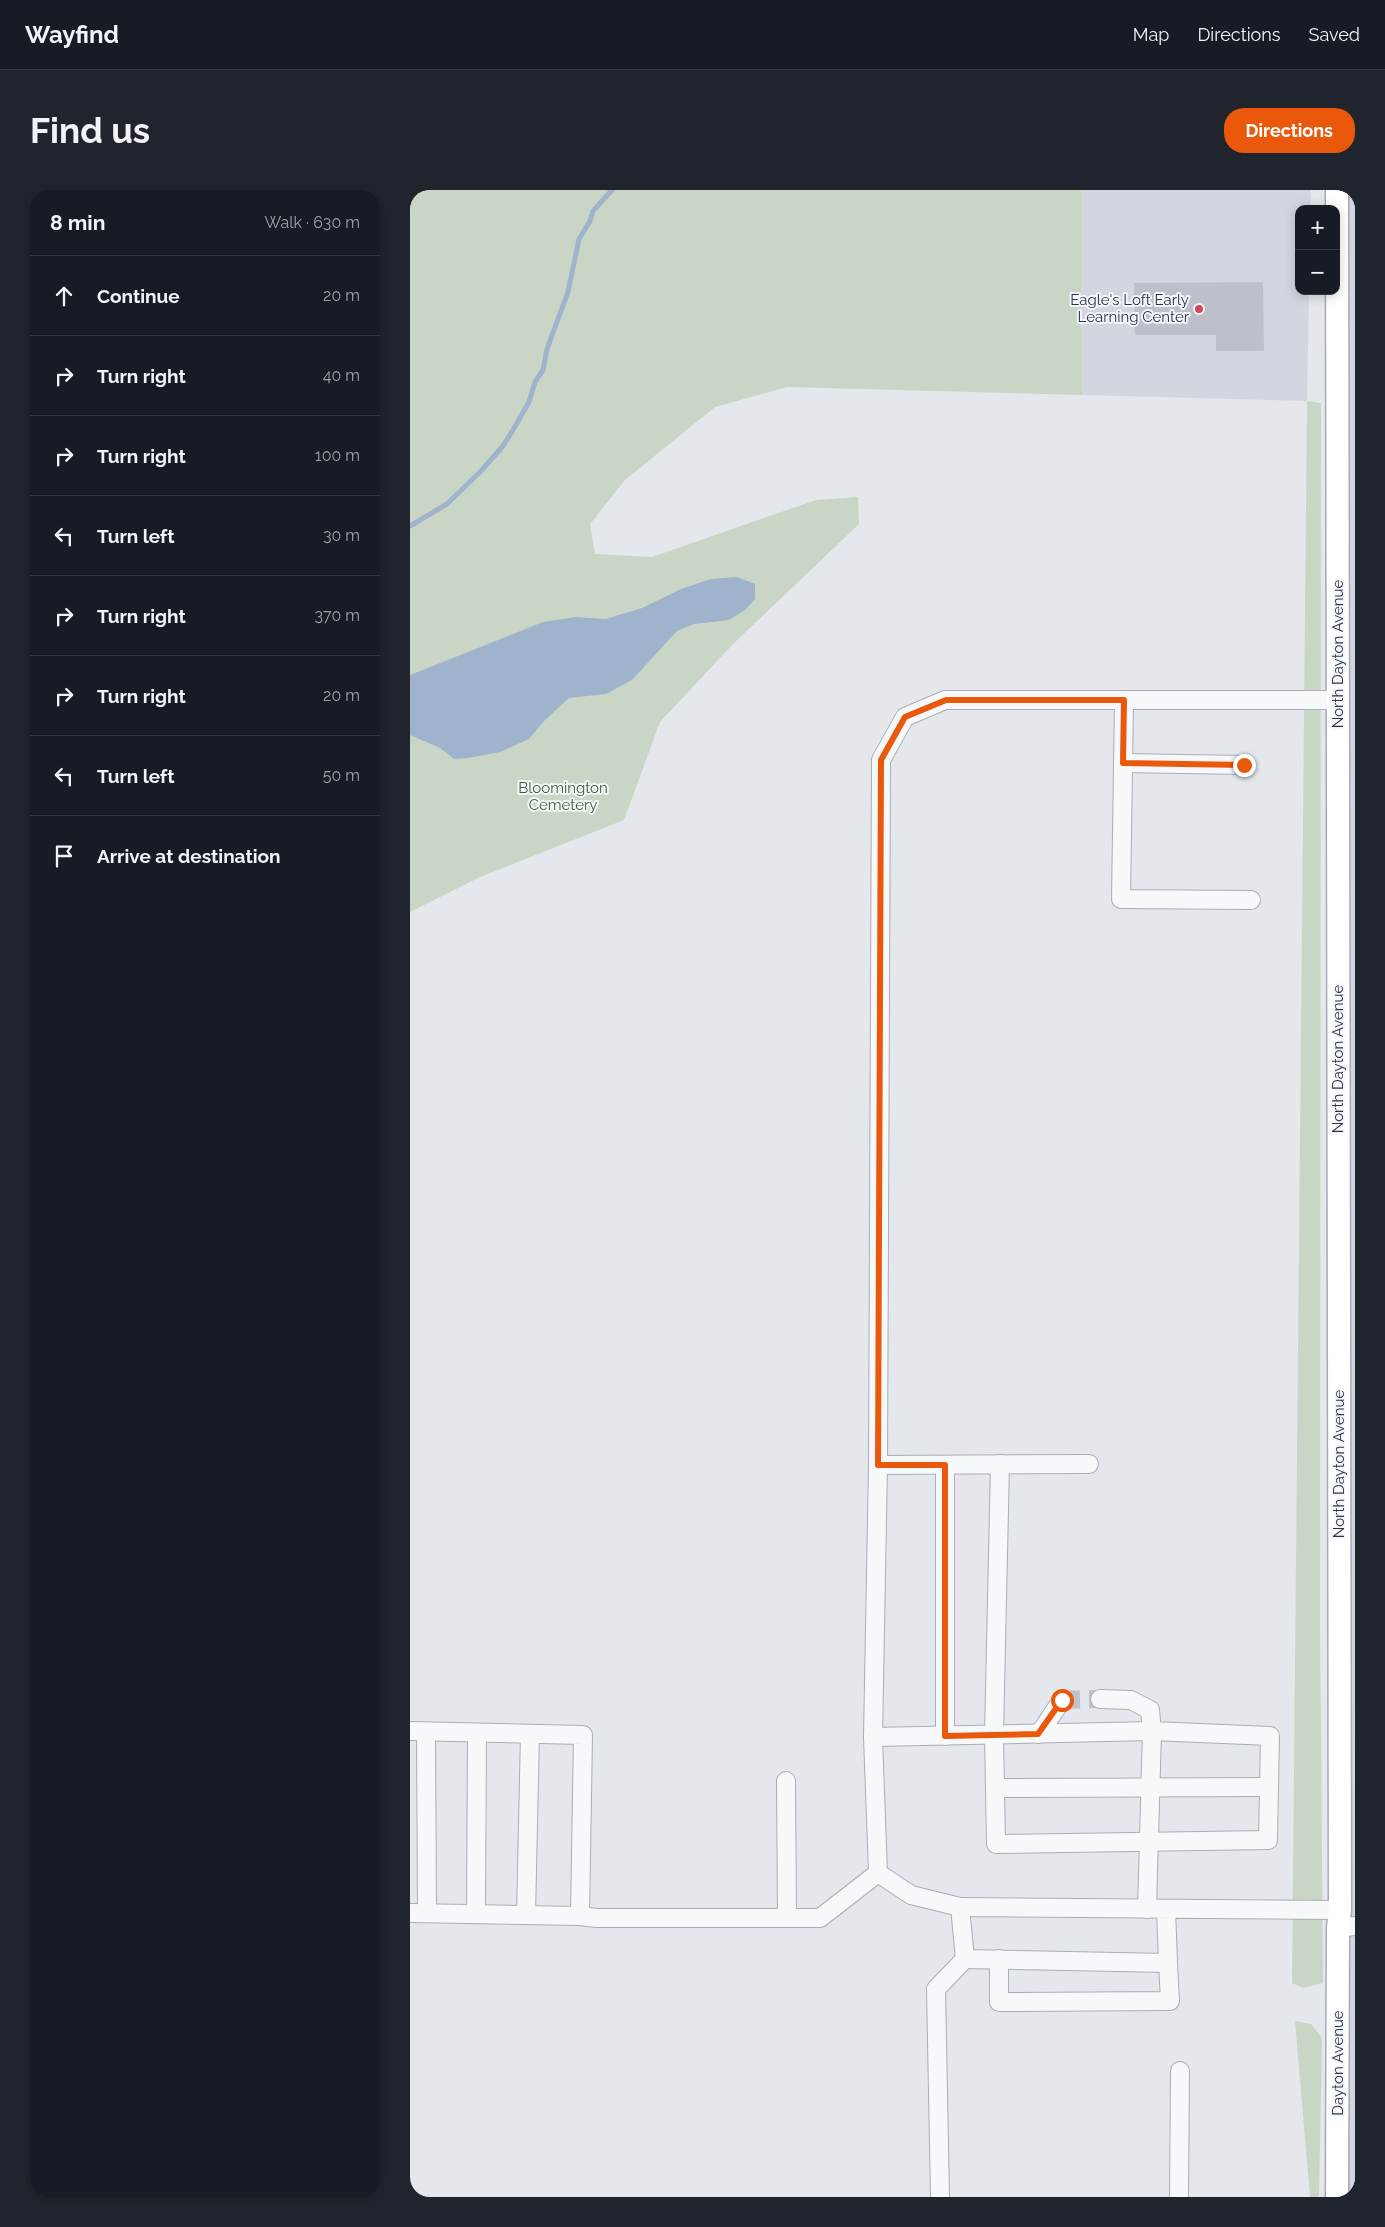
<!DOCTYPE html>
<html lang="en">
<head>
<meta charset="utf-8">
<style>
  :root { --surface:#171b24; --page:#20242c; --text:#f1f3f6; --muted:#9ea1a6; --line:#363941; --accent:#ea580c }
  body { margin:0; font-family:Raleway,sans-serif; background:var(--page); color:var(--text) }
  .controls { position:absolute; right:15px; top:15px; display:grid; overflow:hidden; border-radius:10px; box-shadow:0 2px 12px #0003 }
  .controls button { width:45px; height:45px; display:grid; place-items:center; padding:0; border:0; border-bottom:1px solid var(--line); background:var(--surface); color:var(--text); font:25px sans-serif }
  .stop { position:absolute; width:15px; height:15px; margin:-11px; border:4px solid #ea580c; border-radius:50%; background:#fff }
  .stop.end { background:#ea580c; border-color:#fff; box-shadow:0 1px 5px #0008 }
  .list { margin:0; padding:0; list-style:none }
  h2 { display:flex; justify-content:space-between; align-items:center; height:65px; margin:0; padding:0 20px; font-size:21px }
  h2 small { font-size:16px; font-weight:400; color:var(--muted) }
  .list li { display:grid; grid-template-columns:32px 1fr auto; gap:15px; align-items:center; box-sizing:border-box; height:80px; padding:0 20px; border-top:1px solid var(--line) }
  .list b { display:block; font-size:19px; white-space:nowrap }
  .list em { font-size:16px; font-style:normal; color:var(--muted) }
  .icon { flex:none; width:28px; height:28px; fill:none; stroke:currentColor; stroke-width:2; stroke-linecap:round; stroke-linejoin:round }
  .map { position:relative; flex:none; width:945px; height:2007px; overflow:hidden; border-radius:20px }
  header { display:flex; align-items:center; gap:30px; box-sizing:border-box; height:70px; padding:0 25px; background:var(--surface); border-bottom:1px solid var(--line) }
  header strong { font-size:24px }
  nav { display:flex; gap:28px; margin-inline-start:auto; font-size:18px }
  .intro { display:flex; align-items:center; justify-content:space-between; box-sizing:border-box; height:120px; padding:0 30px }
  h1 { margin:0; font-size:35px }
  .button { padding:12px 22px; border-radius:20px; background:var(--accent); color:#fff; font-size:18px; font-weight:700 }
  main { display:flex; gap:30px; padding:0 30px }
  aside { flex:1; background:var(--surface); border-radius:20px; box-shadow:0 2px 12px #0003 }
  .map>svg:first-child { display:block }
  .built { fill:#d2d6de }
  .green { fill:#c9d6c5 }
  .water { fill:#9fb4cc }
  .lines { fill:none; stroke-linecap:round; stroke-linejoin:round }
  .stream { stroke:#9fb4cc; stroke-width:5 }
  .building { fill:#bbc0ca }
  .minor-tunnel { stroke:#bfc3cb; stroke-width:18; stroke-dasharray:18 9; stroke-linecap:butt }
  .minor-casing { stroke:#a9aeb7; stroke-width:20 }
  .major-casing { stroke:#a3abb8; stroke-width:25 }
  .minor { stroke:#f7f8fa; stroke-width:18 }
  .major { stroke:#fff; stroke-width:22 }
  .route { stroke:#ea580c; stroke-width:6 }
  .poi-dot { fill:#d1495b; stroke:#f4f6f9; stroke-width:2 }
  .labels { text-anchor:middle; stroke-width:4; stroke-linejoin:round; paint-order:stroke }
  .poi-label { font-size:15px; fill:#2b3445; stroke:#f4f6f9; text-anchor:end }
  .street-label { font-size:15px; fill:#2b3445; stroke:#f4f6f9 }
  .park-label { font-size:15px; fill:#3f6138; stroke:#f4f6f9 }
</style>
</head>
<body>
<header>
<strong>Wayfind</strong>
<nav><a>Map</a><a>Directions</a><a>Saved</a></nav>
</header>
<div class="intro"><h1>Find us</h1><a class="button">Directions</a></div>
<main>
<aside>
<h2>8 min<small>Walk · 630 m</small></h2>
<ul class="list">
<li><svg class="icon" aria-label="ahead" viewBox="0 0 24 24"><path d="M12 20V5M6 11l6-6 6 6"/></svg><div><b>Continue</b></div><em>20 m</em></li>
<li><svg class="icon" aria-label="right" viewBox="0 0 24 24"><path d="M7 20v-9h11M14 6l5 5-5 5"/></svg><div><b>Turn right</b></div><em>40 m</em></li>
<li><svg class="icon" aria-label="right" viewBox="0 0 24 24"><path d="M7 20v-9h11M14 6l5 5-5 5"/></svg><div><b>Turn right</b></div><em>100 m</em></li>
<li><svg class="icon" aria-label="left" viewBox="0 0 24 24"><path d="M17 20v-9H6M10 6l-5 5 5 5"/></svg><div><b>Turn left</b></div><em>30 m</em></li>
<li><svg class="icon" aria-label="right" viewBox="0 0 24 24"><path d="M7 20v-9h11M14 6l5 5-5 5"/></svg><div><b>Turn right</b></div><em>370 m</em></li>
<li><svg class="icon" aria-label="right" viewBox="0 0 24 24"><path d="M7 20v-9h11M14 6l5 5-5 5"/></svg><div><b>Turn right</b></div><em>20 m</em></li>
<li><svg class="icon" aria-label="left" viewBox="0 0 24 24"><path d="M17 20v-9H6M10 6l-5 5 5 5"/></svg><div><b>Turn left</b></div><em>50 m</em></li>
<li><svg class="icon" aria-label="arrive" viewBox="0 0 24 24"><path d="M6 21V4h12l-3 4 3 4H6"/></svg><div><b>Arrive at destination</b></div></li>
</ul>
</aside>
<div class="map">
<svg width="945" height="2007" viewBox="0 0 945 2007">
  <rect width="100%" height="100%" fill="#e4e7ec"/>
  <!-- built -->
  <g class="built">
    <path d="M 671,0 L 901,0 L 900,19 L 889,19 L 889,101 L 899,101 L 897,211 L 672,205 Z"/>
    <rect x="939" y="0" width="6" height="2007"/>
  </g>
  <!-- green -->
  <g class="green">
    <path d="M 0,0 L 671,0 L 672,205 L 377,197 L 305,217 L 215,290 L 180,334 L 185,364 L 242,367 L 406,310 L 448,307 L 449,334 L 323,454 L 250,532 L 214,630 L 70,687 L 0,722 Z"/>
    <path d="M 897,211 L 911,213 L 910,1428 L 913,1793 L 893,1798 L 882,1793 Z"/>
    <path d="M 885,1831 L 901,1834 L 912,1848 L 909,2007 L 900,2007 Z"/>
  </g>
  <!-- water -->
  <path class="water" d="M 327,387 L 345,394 L 345,409 L 335,420 L 319,430 L 284,434 L 267,441 L 222,490 L 196,504 L 159,508 L 134,531 L 119,549 L 90,562 L 58,568 L 44,569 L 30,558 L 0,545 L 0,485 L 133,432 L 166,427 L 196,429 L 232,418 L 271,399 L 301,389 Z"/>
  <g class="lines">
    <!-- stream -->
    <path class="stream" d="M 0,336 L 37,314 L 71,281 L 93,256 L 103,240 L 119,212 L 125,192 L 133,180 L 137,159 L 158,102 L 169,49 L 180,31 L 183,21 L 202,0"/>
  </g>
  <!-- building -->
  <path class="building" d="M 853,92 L 854,161 L 806,161 L 806,145 L 725,145 L 724,93 Z"/>
  <g class="lines">
    <!-- minor-tunnel -->
    <path class="minor-tunnel" d="M 652,1510 L 690,1509"/>
    <defs>
      <g id="minor">
        <path d="M 714,511 L 711,709 L 841,710"/>
        <path d="M 713,573 L 834,575"/>
        <path d="M 590,1274 L 584,1545 L 586,1654 L 858,1650 L 860,1546 L 742,1541 L 740,1520 L 721,1510 L 690,1509"/>
        <path d="M 468,1275 L 679,1274"/>
        <path d="M 0,1541 L 173,1545 L 170,1726"/>
        <path d="M 16,1542 L 17,1723"/>
        <path d="M 629,1544 L 652,1510"/>
        <path d="M 535,1546 L 535,1275"/>
        <path d="M 463,1547 L 468,1683 L 501,1705 L 550,1717"/>
        <path d="M 376,1591 L 377,1728"/>
        <path d="M 585,1598 L 859,1597"/>
        <path d="M 737,1719 L 742,1541 L 463,1547 L 468,1275 L 471,570 L 495,527 L 535,510 L 928,510"/>
        <path d="M 756,1719 L 758,1773 L 555,1769 L 550,1717 L 930,1720"/>
        <path d="M 0,1723 L 170,1726 L 187,1728 L 410,1728 L 468,1683"/>
        <path d="M 66,1724 L 67,1543"/>
        <path d="M 116,1725 L 120,1544"/>
        <path d="M 928,1738 L 945,1736"/>
        <path d="M 589,1769 L 589,1812 L 760,1811 L 758,1773"/>
        <path d="M 530,2007 L 526,1799 L 555,1769"/>
        <path d="M 769,2007 L 770,1881"/>
      </g>
      <path id="major" d="M 927,0 L 930,1720 L 928,1738 L 927,2007"/>
    </defs>
    <!-- minor casing -->
    <use href="#minor" class="minor-casing"/>
    <!-- major casing -->
    <use href="#major" class="major-casing"/>
    <!-- minor -->
    <use href="#minor" class="minor"/>
    <!-- major -->
    <use href="#major" class="major"/>
  </g>
  <g class="lines">
    <!-- route -->
    <path class="route" d="M 652,1510 L 628,1544 L 535,1546 L 535,1275 L 468,1275 L 471,570 L 495,527 L 536,510 L 714,510 L 713,573 L 834,575"/>
  </g>
  <!-- markers -->
  <circle class="poi-dot" cx="789" cy="119" r="5"/>
  <g class="labels">
    <!-- poi labels -->
    <g class="poi-label">
      <text x="779" y="115">Eagle's Loft Early<tspan x="779" dy="17">Learning Center</tspan></text>
    </g>
    <!-- street labels -->
    <g class="street-label">
      <text transform="translate(928 464) rotate(-90)" y="5">North Dayton Avenue</text>
      <text transform="translate(928 869) rotate(-90)" y="5">North Dayton Avenue</text>
      <text transform="translate(929 1274) rotate(-90)" y="5">North Dayton Avenue</text>
      <text transform="translate(928 1873) rotate(-90)" y="5">Dayton Avenue</text>
    </g>
    <!-- park labels -->
    <g class="park-label">
      <text x="153" y="603">Bloomington<tspan x="153" dy="17">Cemetery</tspan></text>
    </g>
  </g>
</svg>
<div class="controls">
<button>+</button>
<button>−</button>
</div>
<div class="stop" style="left:652px;top:1510px"></div>
<div class="stop end" style="left:834px;top:575px"></div>
</div>
</main>
</body>
</html>
